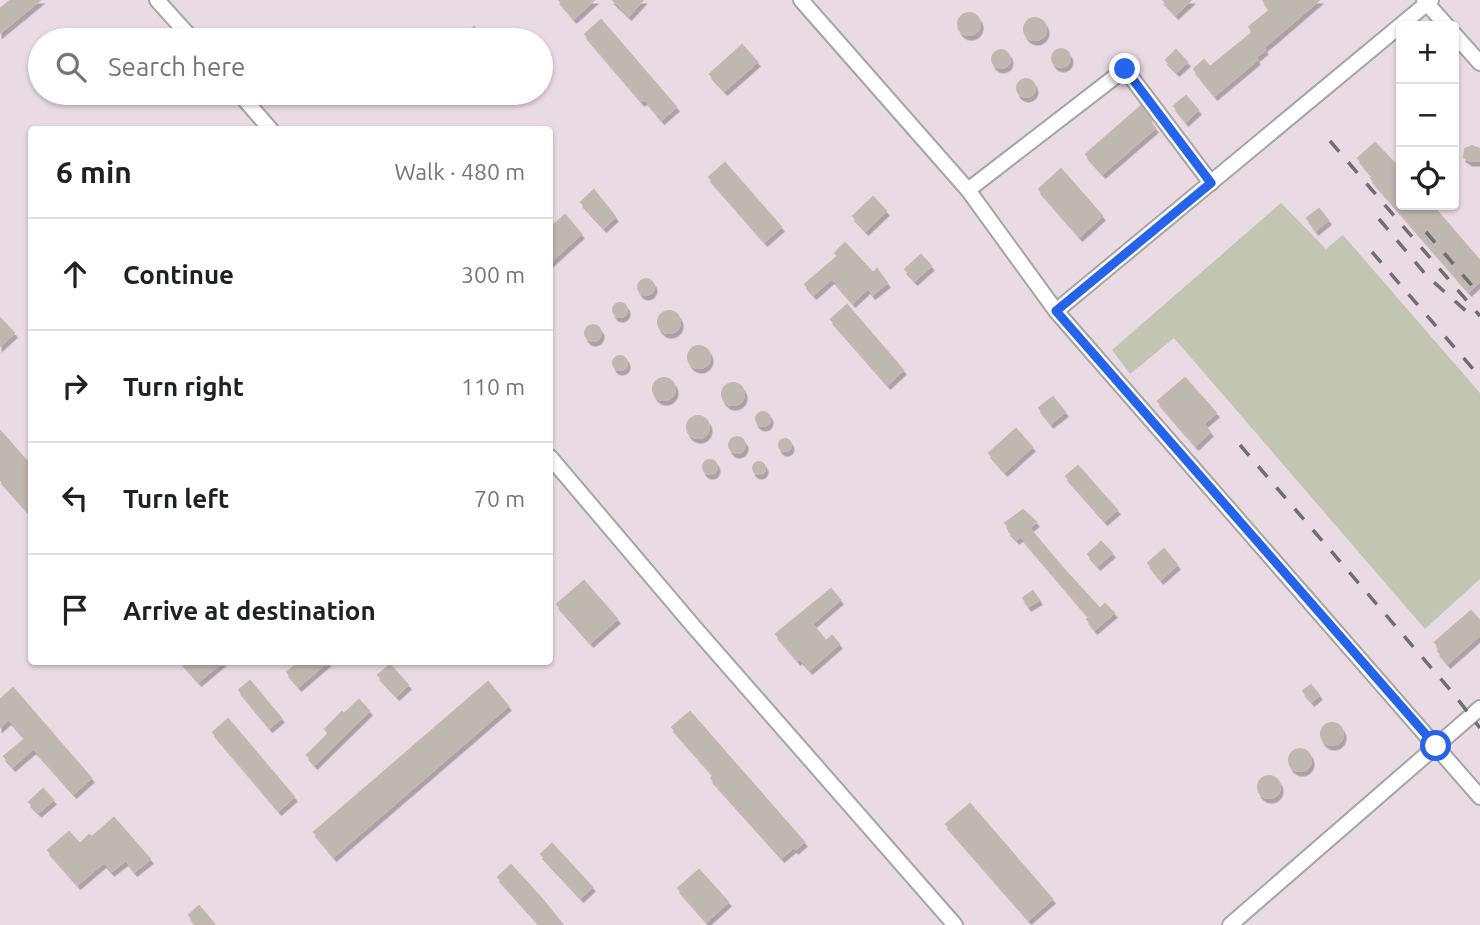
<!DOCTYPE html>
<html lang="en">
<head>
<meta charset="utf-8">
<style>
  :root { --surface:#fff; --page:#f2f2f2; --text:#202124; --muted:#757577; --line:#e0e0e0 }
  body { margin:0; font-family:Ubuntu,sans-serif; background:var(--page); color:var(--text) }
  .controls { position:absolute; right:21px; top:21px; display:grid; overflow:hidden; border-radius:7px; box-shadow:0 2px 5px #0004 }
  .controls button { width:63px; height:63px; display:grid; place-items:center; padding:0; border:0; border-bottom:2px solid var(--line); background:var(--surface); color:var(--text); font:35px sans-serif }
  .stop { position:absolute; width:21px; height:21px; margin:-16px; border:5px solid #2563eb; border-radius:50%; background:#fff }
  .stop.end { background:#2563eb; border-color:#fff; box-shadow:0 2px 7px #0008 }
  .list { margin:0; padding:0; list-style:none }
  h2 { display:flex; justify-content:space-between; align-items:center; height:91px; margin:0; padding:0 28px; font-size:30px }
  h2 small { font-size:23px; font-weight:400; color:var(--muted) }
  .list li { display:grid; grid-template-columns:46px 1fr auto; gap:21px; align-items:center; box-sizing:border-box; height:112px; padding:0 28px; border-top:2px solid var(--line) }
  .list b { display:block; font-size:26px; white-space:nowrap }
  .list em { font-size:23px; font-style:normal; color:var(--muted) }
  .icon { flex:none; width:38px; height:38px; fill:none; stroke:currentColor; stroke-width:2; stroke-linecap:round; stroke-linejoin:round }
  .map { position:relative; flex:none; width:1480px; height:925px; overflow:hidden }
  .search { position:absolute; background:var(--surface); box-shadow:0 2px 5px #0004; left:28px; top:28px; width:525px; height:77px; display:flex; align-items:center; gap:18px; box-sizing:border-box; padding:0 24px; border-radius:38px; color:var(--muted); font-size:26px }
  .panel { position:absolute; background:var(--surface); box-shadow:0 2px 5px #0004; left:28px; top:126px; width:525px; height:539px; border-radius:7px }
  .map>svg:first-child { display:block }
  .industrial { fill:#eadae4; fill-rule:evenodd }
  .construction { fill:#c3c5b3 }
  .building { fill:#beb8b1; stroke:#c2b8ab; stroke-width:2; filter:url(#shadow) }
  .lines { fill:none; stroke-linecap:round; stroke-linejoin:round }
  .minor-casing { stroke:#a5a5a5; stroke-width:18 }
  .minor { stroke:#fff; stroke-width:14 }
  .rail { stroke:#6f6f6f; stroke-width:3.5; stroke-dasharray:14 14; stroke-linecap:butt }
  .route { stroke:#2563eb; stroke-width:9 }
</style>
</head>
<body>
<div class="map">
<svg width="1480" height="925" viewBox="0 0 1480 925">
  <defs>
    <filter id="shadow"><feDropShadow dx="2.5" dy="4.5" stdDeviation="0" flood-color="#0004"/></filter>
  </defs>
  <rect width="100%" height="100%" fill="#f1efe8"/>
  <!-- industrial -->
  <path class="industrial" d="M 0,0 L 1480,0 L 1480,925 L 0,925 ZM 1401,26 L 1454,26 L 1454,205 L 1401,205 ZM 40,40 L 541,40 L 541,93 L 40,93 ZM 32,130 L 550,130 L 550,662 L 32,662 Z"/>
  <!-- construction -->
  <path class="construction" d="M 1281,203 L 1326,249 L 1343,235 L 1480,393 L 1480,579 L 1425,629 L 1174,338 L 1130,374 L 1112,350 Z"/>
  <!-- building -->
  <g class="building">
    <path d="M 11,0 L 40,0 L 0,33 L 0,9 Z"/>
    <path d="M 559,0 L 594,0 L 574,18 Z"/>
    <path d="M 613,0 L 643,0 L 629,15 Z"/>
    <path d="M 1163,0 L 1191,0 L 1176,14 Z"/>
    <path d="M 1263,0 L 1319,0 L 1263,48 L 1265,50 L 1255,58 L 1257,60 L 1215,95 L 1194,69 L 1204,60 L 1210,67 L 1253,32 L 1249,27 L 1270,10 Z"/>
    <circle cx="969" cy="24" r="11"/>
    <circle cx="1035" cy="29" r="11"/>
    <path d="M 601,20 L 676,107 L 662,119 L 645,99 L 642,101 L 585,34 Z"/>
    <path d="M 474,27 L 485,40 L 458,40 Z"/>
    <path d="M 742,45 L 757,62 L 725,90 L 710,74 Z"/>
    <circle cx="1061" cy="58" r="9"/>
    <path d="M 1176,50 L 1187,62 L 1177,71 L 1166,60 Z"/>
    <circle cx="1001" cy="59" r="9"/>
    <circle cx="1026" cy="88" r="9"/>
    <path d="M 1186,96 L 1198,110 L 1186,121 L 1174,106 Z"/>
    <path d="M 1141,106 L 1149,117 L 1147,118 L 1155,128 L 1103,173 L 1086,154 Z"/>
    <path d="M 1375,143 L 1401,170 L 1401,205 L 1432,205 L 1480,261 L 1480,281 L 1469,291 L 1371,178 L 1373,176 L 1358,158 Z"/>
    <path d="M 1472,146 L 1480,149 L 1480,161 L 1470,161 L 1464,157 L 1465,149 Z"/>
    <path d="M 725,163 L 781,227 L 765,241 L 709,177 Z"/>
    <path d="M 1061,169 L 1102,216 L 1080,236 L 1039,189 Z"/>
    <path d="M 594,190 L 615,217 L 604,227 L 581,202 Z"/>
    <path d="M 873,197 L 886,211 L 866,230 L 853,216 Z"/>
    <path d="M 1319,209 L 1328,220 L 1316,230 L 1307,218 Z"/>
    <path d="M 565,215 L 581,234 L 550,262 L 550,228 Z"/>
    <path d="M 845,243 L 873,273 L 877,269 L 887,283 L 873,294 L 868,288 L 853,302 L 832,278 L 814,294 L 805,284 L 838,256 L 835,253 Z"/>
    <path d="M 921,255 L 931,266 L 915,280 L 905,269 Z"/>
    <circle cx="646" cy="287" r="8"/>
    <circle cx="620" cy="310" r="7"/>
    <path d="M 847,305 L 903,370 L 888,384 L 831,319 Z"/>
    <circle cx="669" cy="322" r="11"/>
    <path d="M 0,318 L 14,333 L 0,346 Z"/>
    <circle cx="593" cy="333" r="8"/>
    <circle cx="699" cy="357" r="11"/>
    <circle cx="620" cy="363" r="7"/>
    <path d="M 1185,378 L 1216,413 L 1203,424 L 1210,432 L 1196,445 L 1158,401 Z"/>
    <circle cx="664" cy="389" r="11"/>
    <circle cx="733" cy="394" r="11"/>
    <path d="M 1053,397 L 1065,412 L 1051,423 L 1039,408 Z"/>
    <circle cx="763" cy="419" r="7"/>
    <circle cx="698" cy="427" r="11"/>
    <path d="M 1016,429 L 1032,447 L 1005,471 L 989,453 Z"/>
    <path d="M 0,431 L 32,467 L 32,515 L 0,479 Z"/>
    <circle cx="737" cy="445" r="8"/>
    <circle cx="785" cy="445" r="6"/>
    <circle cx="710" cy="467" r="7"/>
    <circle cx="759" cy="468" r="6"/>
    <path d="M 1078,466 L 1117,510 L 1105,520 L 1066,476 Z"/>
    <path d="M 1023,510 L 1036,522 L 1029,528 L 1060,565 L 1100,609 L 1105,604 L 1114,613 L 1095,629 L 1087,619 L 1090,617 L 1021,536 L 1017,539 L 1009,531 L 1011,530 L 1005,523 Z"/>
    <path d="M 1101,542 L 1112,553 L 1098,565 L 1088,554 Z"/>
    <path d="M 1164,549 L 1177,565 L 1161,579 L 1148,563 Z"/>
    <path d="M 584,581 L 617,619 L 591,642 L 557,604 Z"/>
    <path d="M 831,589 L 840,600 L 812,624 L 826,641 L 832,636 L 839,644 L 810,669 L 800,658 L 798,660 L 776,634 Z"/>
    <path d="M 1033,591 L 1039,600 L 1029,606 L 1023,598 Z"/>
    <path d="M 1471,611 L 1480,621 L 1480,635 L 1448,663 L 1438,651 L 1440,648 L 1435,642 Z"/>
    <path d="M 182,662 L 222,662 L 199,681 Z"/>
    <path d="M 300,662 L 327,662 L 299,686 L 287,672 Z"/>
    <path d="M 390,665 L 408,685 L 397,695 L 378,675 Z"/>
    <path d="M 250,681 L 281,718 L 270,727 L 239,690 Z"/>
    <path d="M 488,682 L 508,706 L 334,856 L 314,832 Z"/>
    <path d="M 1311,685 L 1319,695 L 1312,701 L 1303,691 Z"/>
    <path d="M 13,688 L 91,778 L 74,793 L 34,748 L 13,766 L 4,756 L 26,738 L 9,719 L 0,727 L 0,700 Z"/>
    <path d="M 359,700 L 369,711 L 315,764 L 307,755 L 329,733 L 325,729 L 342,712 L 344,714 Z"/>
    <path d="M 690,712 L 804,842 L 796,849 L 794,847 L 782,857 L 711,778 L 714,775 L 672,727 Z"/>
    <path d="M 228,719 L 294,797 L 279,810 L 213,732 Z"/>
    <circle cx="1332" cy="734" r="11"/>
    <circle cx="1300" cy="760" r="11"/>
    <circle cx="1269" cy="787" r="11"/>
    <path d="M 43,789 L 53,800 L 39,812 L 29,802 Z"/>
    <path d="M 970,804 L 1052,899 L 1029,919 L 946,824 Z"/>
    <path d="M 114,818 L 150,859 L 135,871 L 126,860 L 112,871 L 104,862 L 78,884 L 48,850 L 69,832 L 80,844 L 89,835 L 92,837 Z"/>
    <path d="M 552,844 L 592,887 L 581,897 L 541,854 Z"/>
    <path d="M 511,865 L 541,898 L 563,925 L 541,925 L 498,877 Z"/>
    <path d="M 699,870 L 728,902 L 707,921 L 678,888 Z"/>
    <path d="M 199,906 L 215,925 L 197,925 L 189,915 Z"/>
  </g>
  <g class="lines">
    <defs>
      <g id="minor">
        <path d="M 157,0 L 193,40"/>
        <path d="M 801,0 L 968,190 L 1056,311 L 1480,797"/>
        <path d="M 1424,0 L 1447,26"/>
        <path d="M 1454,34 L 1480,63"/>
        <path d="M 239,93 L 271,130"/>
        <path d="M 968,190 L 1125,69 L 1211,183"/>
        <path d="M 1056,311 L 1431,0"/>
        <path d="M 550,457 L 695,628 L 955,925"/>
        <path d="M 1230,925 L 1480,708"/>
      </g>
    </defs>
    <!-- minor casing -->
    <use href="#minor" class="minor-casing"/>
    <!-- minor -->
    <use href="#minor" class="minor"/>
    <!-- rail -->
    <g class="rail">
      <path d="M 1330,141 L 1480,316"/>
      <path d="M 1379,219 L 1427,276 L 1466,311"/>
      <path d="M 1426,232 L 1480,295"/>
      <path d="M 1372,252 L 1480,377"/>
      <path d="M 1240,445 L 1452,692 L 1480,728"/>
    </g>
  </g>
  <g class="lines">
    <!-- route -->
    <path class="route" d="M 1125,69 L 1211,183 L 1056,311 L 1436,746"/>
  </g>
</svg>
<div class="controls">
<button>+</button>
<button>−</button>
<button><svg class="icon" aria-label="locate" viewBox="0 0 24 24"><circle cx="12" cy="12" r="6"/><path d="M12 2v4M12 18v4M2 12h4M18 12h4"/></svg></button>
</div>
<div class="stop" style="left:1436px;top:746px"></div>
<div class="stop end" style="left:1125px;top:69px"></div>
<div class="search"><svg class="icon" aria-label="search" viewBox="0 0 24 24"><circle cx="10" cy="10" r="6"/><path d="M15 15l6 6"/></svg>Search here</div>
<section class="panel">
<h2>6 min<small>Walk · 480 m</small></h2>
<ul class="list">
<li><svg class="icon" aria-label="ahead" viewBox="0 0 24 24"><path d="M12 20V5M6 11l6-6 6 6"/></svg><div><b>Continue</b></div><em>300 m</em></li>
<li><svg class="icon" aria-label="right" viewBox="0 0 24 24"><path d="M7 20v-9h11M14 6l5 5-5 5"/></svg><div><b>Turn right</b></div><em>110 m</em></li>
<li><svg class="icon" aria-label="left" viewBox="0 0 24 24"><path d="M17 20v-9H6M10 6l-5 5 5 5"/></svg><div><b>Turn left</b></div><em>70 m</em></li>
<li><svg class="icon" aria-label="arrive" viewBox="0 0 24 24"><path d="M6 21V4h12l-3 4 3 4H6"/></svg><div><b>Arrive at destination</b></div></li>
</ul>
</section>
</div>
</body>
</html>
